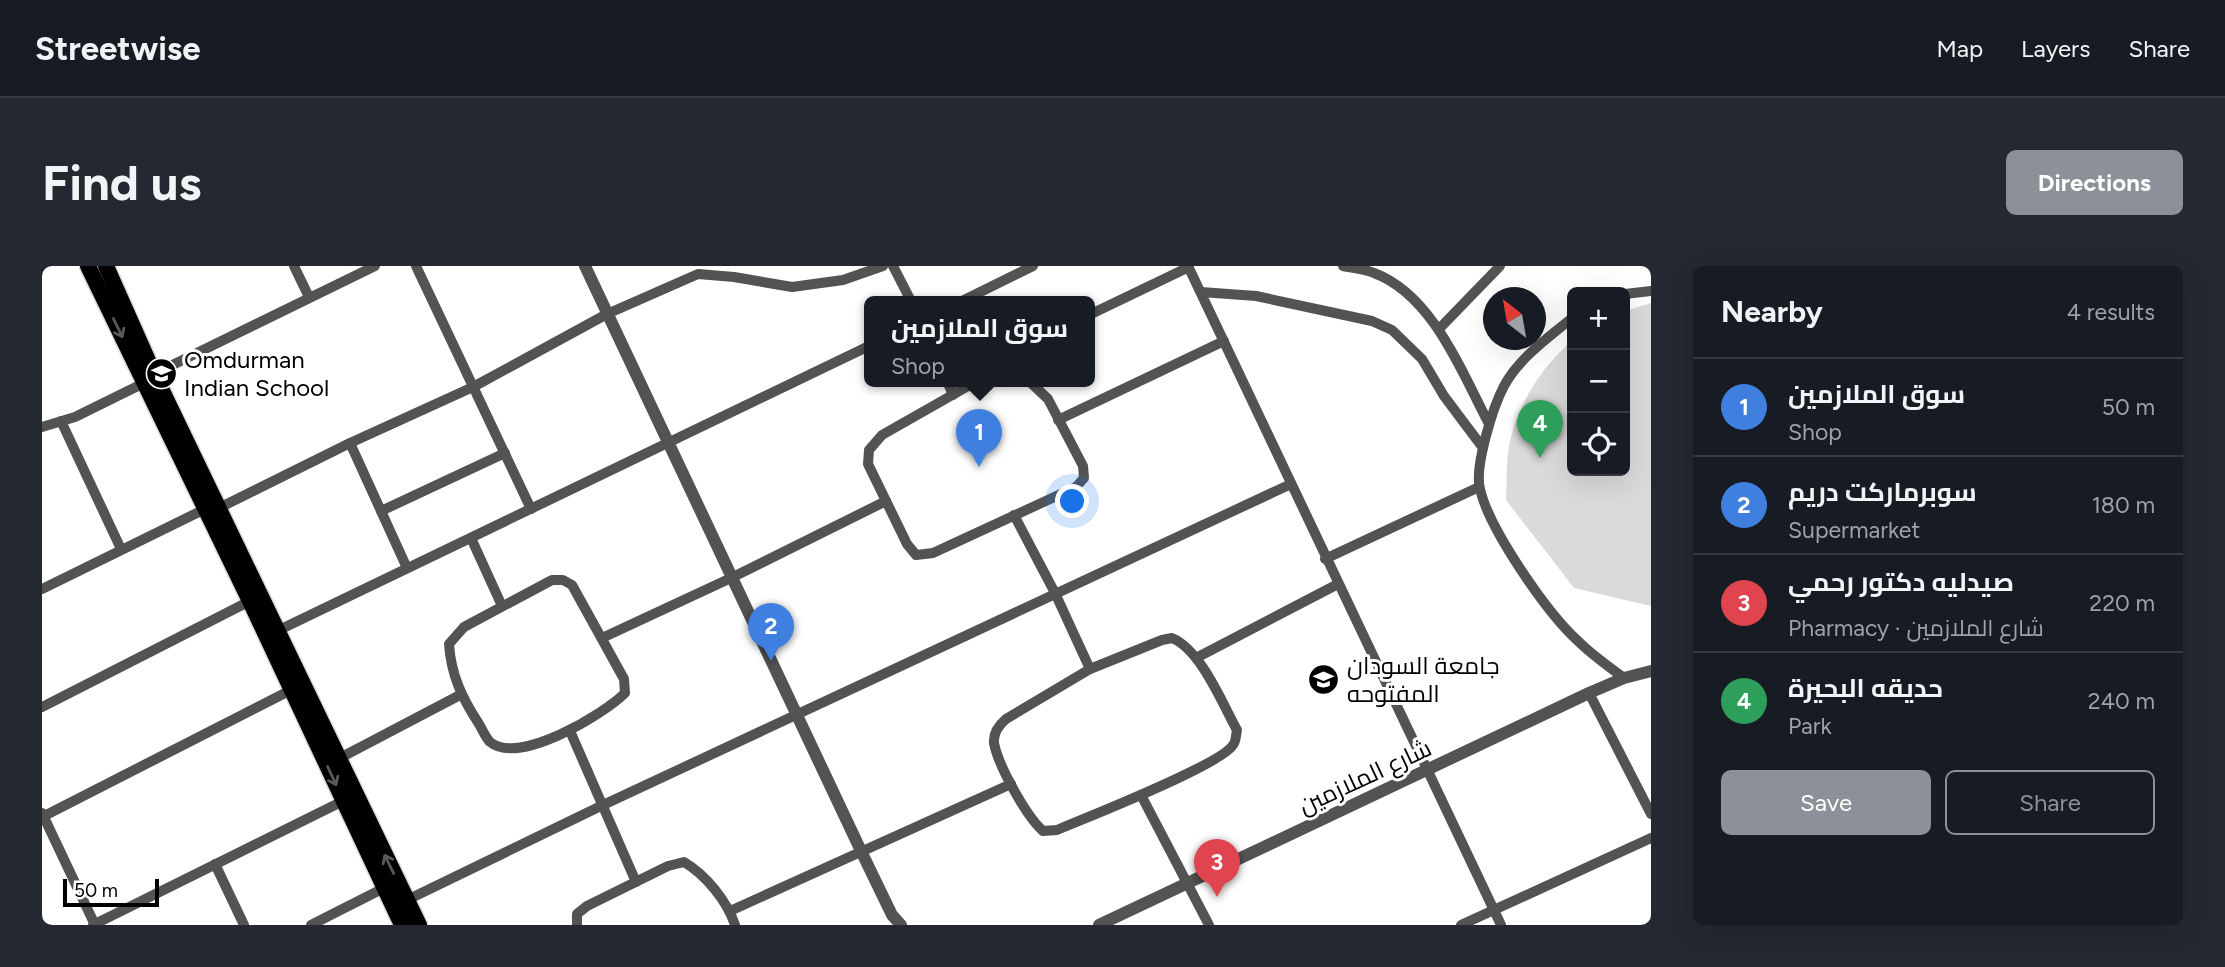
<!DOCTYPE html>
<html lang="en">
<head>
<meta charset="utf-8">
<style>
  :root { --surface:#171b24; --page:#242831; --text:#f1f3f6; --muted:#9ea1a6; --line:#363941; --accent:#8c9099 }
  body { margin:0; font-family:Figtree,Cairo,sans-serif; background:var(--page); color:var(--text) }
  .controls { position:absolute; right:21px; top:21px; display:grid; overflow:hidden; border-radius:10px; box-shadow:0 7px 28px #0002 }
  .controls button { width:63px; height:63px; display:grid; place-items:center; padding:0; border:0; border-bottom:2px solid var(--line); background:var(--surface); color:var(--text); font:35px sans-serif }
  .compass { position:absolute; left:1441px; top:21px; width:63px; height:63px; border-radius:50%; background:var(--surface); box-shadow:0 7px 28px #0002; rotate:329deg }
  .scale { position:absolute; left:21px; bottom:18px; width:96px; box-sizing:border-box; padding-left:7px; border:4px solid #000; border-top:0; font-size:19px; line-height:24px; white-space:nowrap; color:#000; -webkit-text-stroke:5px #fff; paint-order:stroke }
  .you { position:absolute; left:1031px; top:236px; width:24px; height:24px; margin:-18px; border:5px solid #fff; border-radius:50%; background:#1a73e8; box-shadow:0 0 0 10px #1a73e833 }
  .badge { display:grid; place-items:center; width:46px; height:46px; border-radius:50%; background:var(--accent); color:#fff; font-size:23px; font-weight:700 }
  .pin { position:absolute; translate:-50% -58px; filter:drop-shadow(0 2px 4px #0008) }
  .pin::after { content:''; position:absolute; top:37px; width:24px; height:21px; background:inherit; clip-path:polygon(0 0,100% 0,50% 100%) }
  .popup { position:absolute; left:822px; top:30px; width:231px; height:91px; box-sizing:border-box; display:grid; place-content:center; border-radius:10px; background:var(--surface); filter:drop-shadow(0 2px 5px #0005); font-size:23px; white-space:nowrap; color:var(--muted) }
  .popup b { font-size:26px; color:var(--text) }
  .popup::after { content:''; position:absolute; left:50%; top:100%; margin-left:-14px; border:14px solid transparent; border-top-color:var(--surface) }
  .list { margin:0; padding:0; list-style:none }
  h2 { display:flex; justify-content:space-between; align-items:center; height:91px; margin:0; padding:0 28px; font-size:30px }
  h2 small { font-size:23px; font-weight:400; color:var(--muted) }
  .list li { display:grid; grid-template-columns:46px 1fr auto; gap:21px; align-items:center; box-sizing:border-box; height:98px; padding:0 28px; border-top:2px solid var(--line) }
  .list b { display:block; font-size:26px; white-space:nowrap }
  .list p { margin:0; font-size:23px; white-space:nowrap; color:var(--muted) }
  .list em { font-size:23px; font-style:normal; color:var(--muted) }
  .actions { display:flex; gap:14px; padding:21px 28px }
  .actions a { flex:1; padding:16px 0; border:2px solid var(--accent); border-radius:10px; text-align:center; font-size:24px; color:var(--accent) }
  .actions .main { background:var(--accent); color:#fff }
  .icon { flex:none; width:38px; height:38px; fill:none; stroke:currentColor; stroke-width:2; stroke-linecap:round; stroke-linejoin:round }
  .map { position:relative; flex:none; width:1609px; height:659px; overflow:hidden; border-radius:10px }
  header { display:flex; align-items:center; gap:42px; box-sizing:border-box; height:98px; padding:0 35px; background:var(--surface); border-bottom:2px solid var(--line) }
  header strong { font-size:33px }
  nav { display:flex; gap:38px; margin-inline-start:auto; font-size:24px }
  .intro { display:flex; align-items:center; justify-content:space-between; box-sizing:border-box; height:168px; padding:0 42px }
  h1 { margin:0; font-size:49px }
  .button { padding:18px 32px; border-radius:10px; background:var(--accent); color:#fff; font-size:24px; font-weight:700 }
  main { display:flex; gap:42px; padding:0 42px }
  aside { flex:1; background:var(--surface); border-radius:10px; box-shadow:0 7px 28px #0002 }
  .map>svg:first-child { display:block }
  .green { fill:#dadada }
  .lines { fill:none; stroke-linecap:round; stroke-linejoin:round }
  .primary-casing { stroke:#dbdbdb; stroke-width:19 }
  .minor { stroke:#535353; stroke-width:10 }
  .tertiary { stroke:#535353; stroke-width:12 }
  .primary { stroke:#000; stroke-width:16 }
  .oneway { stroke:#595959 }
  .labels { text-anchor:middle; stroke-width:6; stroke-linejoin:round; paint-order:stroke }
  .poi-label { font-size:24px; fill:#000; stroke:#fff; text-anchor:start }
  .street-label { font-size:24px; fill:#000; stroke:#fff }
</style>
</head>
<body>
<header>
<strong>Streetwise</strong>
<nav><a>Map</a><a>Layers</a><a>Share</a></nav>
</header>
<div class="intro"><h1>Find us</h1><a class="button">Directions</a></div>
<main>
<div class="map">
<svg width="1609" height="659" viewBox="0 0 1609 659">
  <rect width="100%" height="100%" fill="#fff"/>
  <!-- green -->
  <path class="green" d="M 1609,37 L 1609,340 L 1532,322 L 1464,234 C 1465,216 1464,197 1467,180 C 1475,139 1499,101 1530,75 L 1530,205 L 1583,205 L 1583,45 Z"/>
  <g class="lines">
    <defs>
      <g id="primary">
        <path d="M 46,0 L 208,335 L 360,659"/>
        <path d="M 64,0 L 112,108 L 377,659"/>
      </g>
    </defs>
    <!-- primary casing -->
    <use href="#primary" class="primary-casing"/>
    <!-- minor -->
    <g class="minor">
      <path d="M 252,0 L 267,31"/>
      <path d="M 374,0 L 489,243"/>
      <path d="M 851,0 L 869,35"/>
      <path d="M 1146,0 L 1459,659"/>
      <path d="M 1301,0 C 1311,2 1323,3 1332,7 C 1391,29 1420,107 1447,158"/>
      <path d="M 1159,26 L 1214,30 L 1330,55 L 1350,64 L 1380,93 L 1402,130 L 1441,182"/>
      <path d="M 1583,28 L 1609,25"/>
      <path d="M 920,35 L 991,0"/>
      <path d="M 1047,49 L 1147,1"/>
      <path d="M 1530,52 C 1506,72 1477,92 1462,120 C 1451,141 1432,201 1438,223 C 1447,263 1505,347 1536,375 C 1550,389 1566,400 1582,412"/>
      <path d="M 1397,63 L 1458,0"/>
      <path d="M 112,108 L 333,0"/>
      <path d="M 905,115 L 911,129"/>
      <path d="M 935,115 L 840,169 L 827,184 L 826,198 L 865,278 L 874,289 L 891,287 L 1034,221 L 1042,212 L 1041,200 L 1006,133 L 987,115"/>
      <path d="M 1016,154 L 1182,75"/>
      <path d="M 19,155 L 79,283"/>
      <path d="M 0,161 L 33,151 L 102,117"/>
      <path d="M 308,177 L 365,302"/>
      <path d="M 177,242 L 308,177 L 431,121 L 565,48 L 656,8 L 692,11 L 750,21 L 801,14 L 841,0"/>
      <path d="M 339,245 L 463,187"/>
      <path d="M 972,249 L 1013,327 L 1048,403"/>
      <path d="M 429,272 L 460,340"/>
      <path d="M 1283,293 L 1437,221"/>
      <path d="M 510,314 L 521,314 L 530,319 L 582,413 L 583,427 C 562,448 477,500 448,476 C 444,472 440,463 437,458 C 420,432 409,409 407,378 L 422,361 Z"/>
      <path d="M 0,323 L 163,243"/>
      <path d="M 235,365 L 827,80"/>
      <path d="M 560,372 L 689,312 L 844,235"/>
      <path d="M 1130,372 C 1159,384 1180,437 1195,464 C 1194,468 1194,476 1191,479 C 1179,499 1043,552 1015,564 L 1001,565 C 984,550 956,499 952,477 C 951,466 957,459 964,453 L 1048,403 L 1120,374 Z"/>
      <path d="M 1154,392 L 1296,318"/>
      <path d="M 1547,427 L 1609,548"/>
      <path d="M 0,441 L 208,335"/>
      <path d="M 528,465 L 594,616"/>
      <path d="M 296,493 L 418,429"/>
      <path d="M 1099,529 L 1167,659"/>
      <path d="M 0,547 L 53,659"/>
      <path d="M 2,550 L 249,424"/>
      <path d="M 173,598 L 202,659"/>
      <path d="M 365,634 L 561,539 L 1249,218"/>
      <path d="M 688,645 L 969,518"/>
      <path d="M 51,659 L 301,535"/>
      <path d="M 269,659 L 342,622"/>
      <path d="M 535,659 L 535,648 L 545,640 L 626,600 L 642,596 C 664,609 685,635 693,659"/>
      <path d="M 1419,659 L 1609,572"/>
    </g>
    <!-- tertiary -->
    <g class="tertiary">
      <path d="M 543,0 L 820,587 L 850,649 L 859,659"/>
      <path d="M 1057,659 L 1547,427 L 1582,412 L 1609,405"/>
    </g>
    <!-- primary -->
    <use href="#primary" class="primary"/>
  </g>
  <!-- one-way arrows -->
  <defs><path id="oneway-shaft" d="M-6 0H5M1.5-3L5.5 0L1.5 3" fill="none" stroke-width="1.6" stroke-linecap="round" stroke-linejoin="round" transform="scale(1.75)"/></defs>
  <g class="oneway">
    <use href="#oneway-shaft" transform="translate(76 62) rotate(64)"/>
    <use href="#oneway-shaft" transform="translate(290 510) rotate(65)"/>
    <use href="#oneway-shaft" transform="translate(347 598) rotate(-116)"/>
  </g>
  <!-- icons -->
  <defs>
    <symbol id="school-disc" viewBox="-11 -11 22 22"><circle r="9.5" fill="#000" stroke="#fff"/><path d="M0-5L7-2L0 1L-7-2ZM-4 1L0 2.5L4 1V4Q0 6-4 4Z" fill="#fff"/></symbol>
    <symbol id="university-disc" viewBox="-11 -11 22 22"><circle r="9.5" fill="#000" stroke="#fff"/><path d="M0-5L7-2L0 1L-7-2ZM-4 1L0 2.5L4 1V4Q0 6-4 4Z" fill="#fff"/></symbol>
  </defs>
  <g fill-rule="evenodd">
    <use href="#school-disc" x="102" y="90" width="35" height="35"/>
    <use href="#university-disc" x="1264" y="396" width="35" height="35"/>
  </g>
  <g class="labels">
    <!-- poi labels -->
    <g class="poi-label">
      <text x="142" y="102">Omdurman<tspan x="142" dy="28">Indian School</tspan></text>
      <text x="1305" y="408">جامعة السودان<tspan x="1305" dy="28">المفتوحه</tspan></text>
    </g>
    <!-- street labels -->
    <g class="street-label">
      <text transform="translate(1323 511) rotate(-25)" y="8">شارع الملازمين</text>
    </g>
  </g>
</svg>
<div class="controls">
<button>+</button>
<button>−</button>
<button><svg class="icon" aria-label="locate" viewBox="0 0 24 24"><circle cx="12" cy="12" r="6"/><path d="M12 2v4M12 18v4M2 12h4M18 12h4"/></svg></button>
</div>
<svg class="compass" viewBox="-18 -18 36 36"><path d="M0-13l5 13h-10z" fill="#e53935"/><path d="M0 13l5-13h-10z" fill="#9ea1a6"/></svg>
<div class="scale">50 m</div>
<div class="you"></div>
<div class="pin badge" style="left:937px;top:201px;background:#3f7fe0">1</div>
<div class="popup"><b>سوق الملازمين</b>Shop</div>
<div class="pin badge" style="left:729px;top:395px;background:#3f7fe0">2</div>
<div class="pin badge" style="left:1175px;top:631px;background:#e0444e">3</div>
<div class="pin badge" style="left:1498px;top:192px;background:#2e9e5b">4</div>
</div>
<aside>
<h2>Nearby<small>4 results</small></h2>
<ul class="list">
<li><span class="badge" style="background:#3f7fe0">1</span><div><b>سوق الملازمين</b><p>Shop</p></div><em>50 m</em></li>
<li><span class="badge" style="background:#3f7fe0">2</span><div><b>سوبرماركت دريم</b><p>Supermarket</p></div><em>180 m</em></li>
<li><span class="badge" style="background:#e0444e">3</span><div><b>صيدليه دكتور رحمي</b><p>Pharmacy · شارع الملازمين</p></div><em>220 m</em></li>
<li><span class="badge" style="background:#2e9e5b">4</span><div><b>حديقه البحيرة</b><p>Park</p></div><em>240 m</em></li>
</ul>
<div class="actions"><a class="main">Save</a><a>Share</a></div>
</aside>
</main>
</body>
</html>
